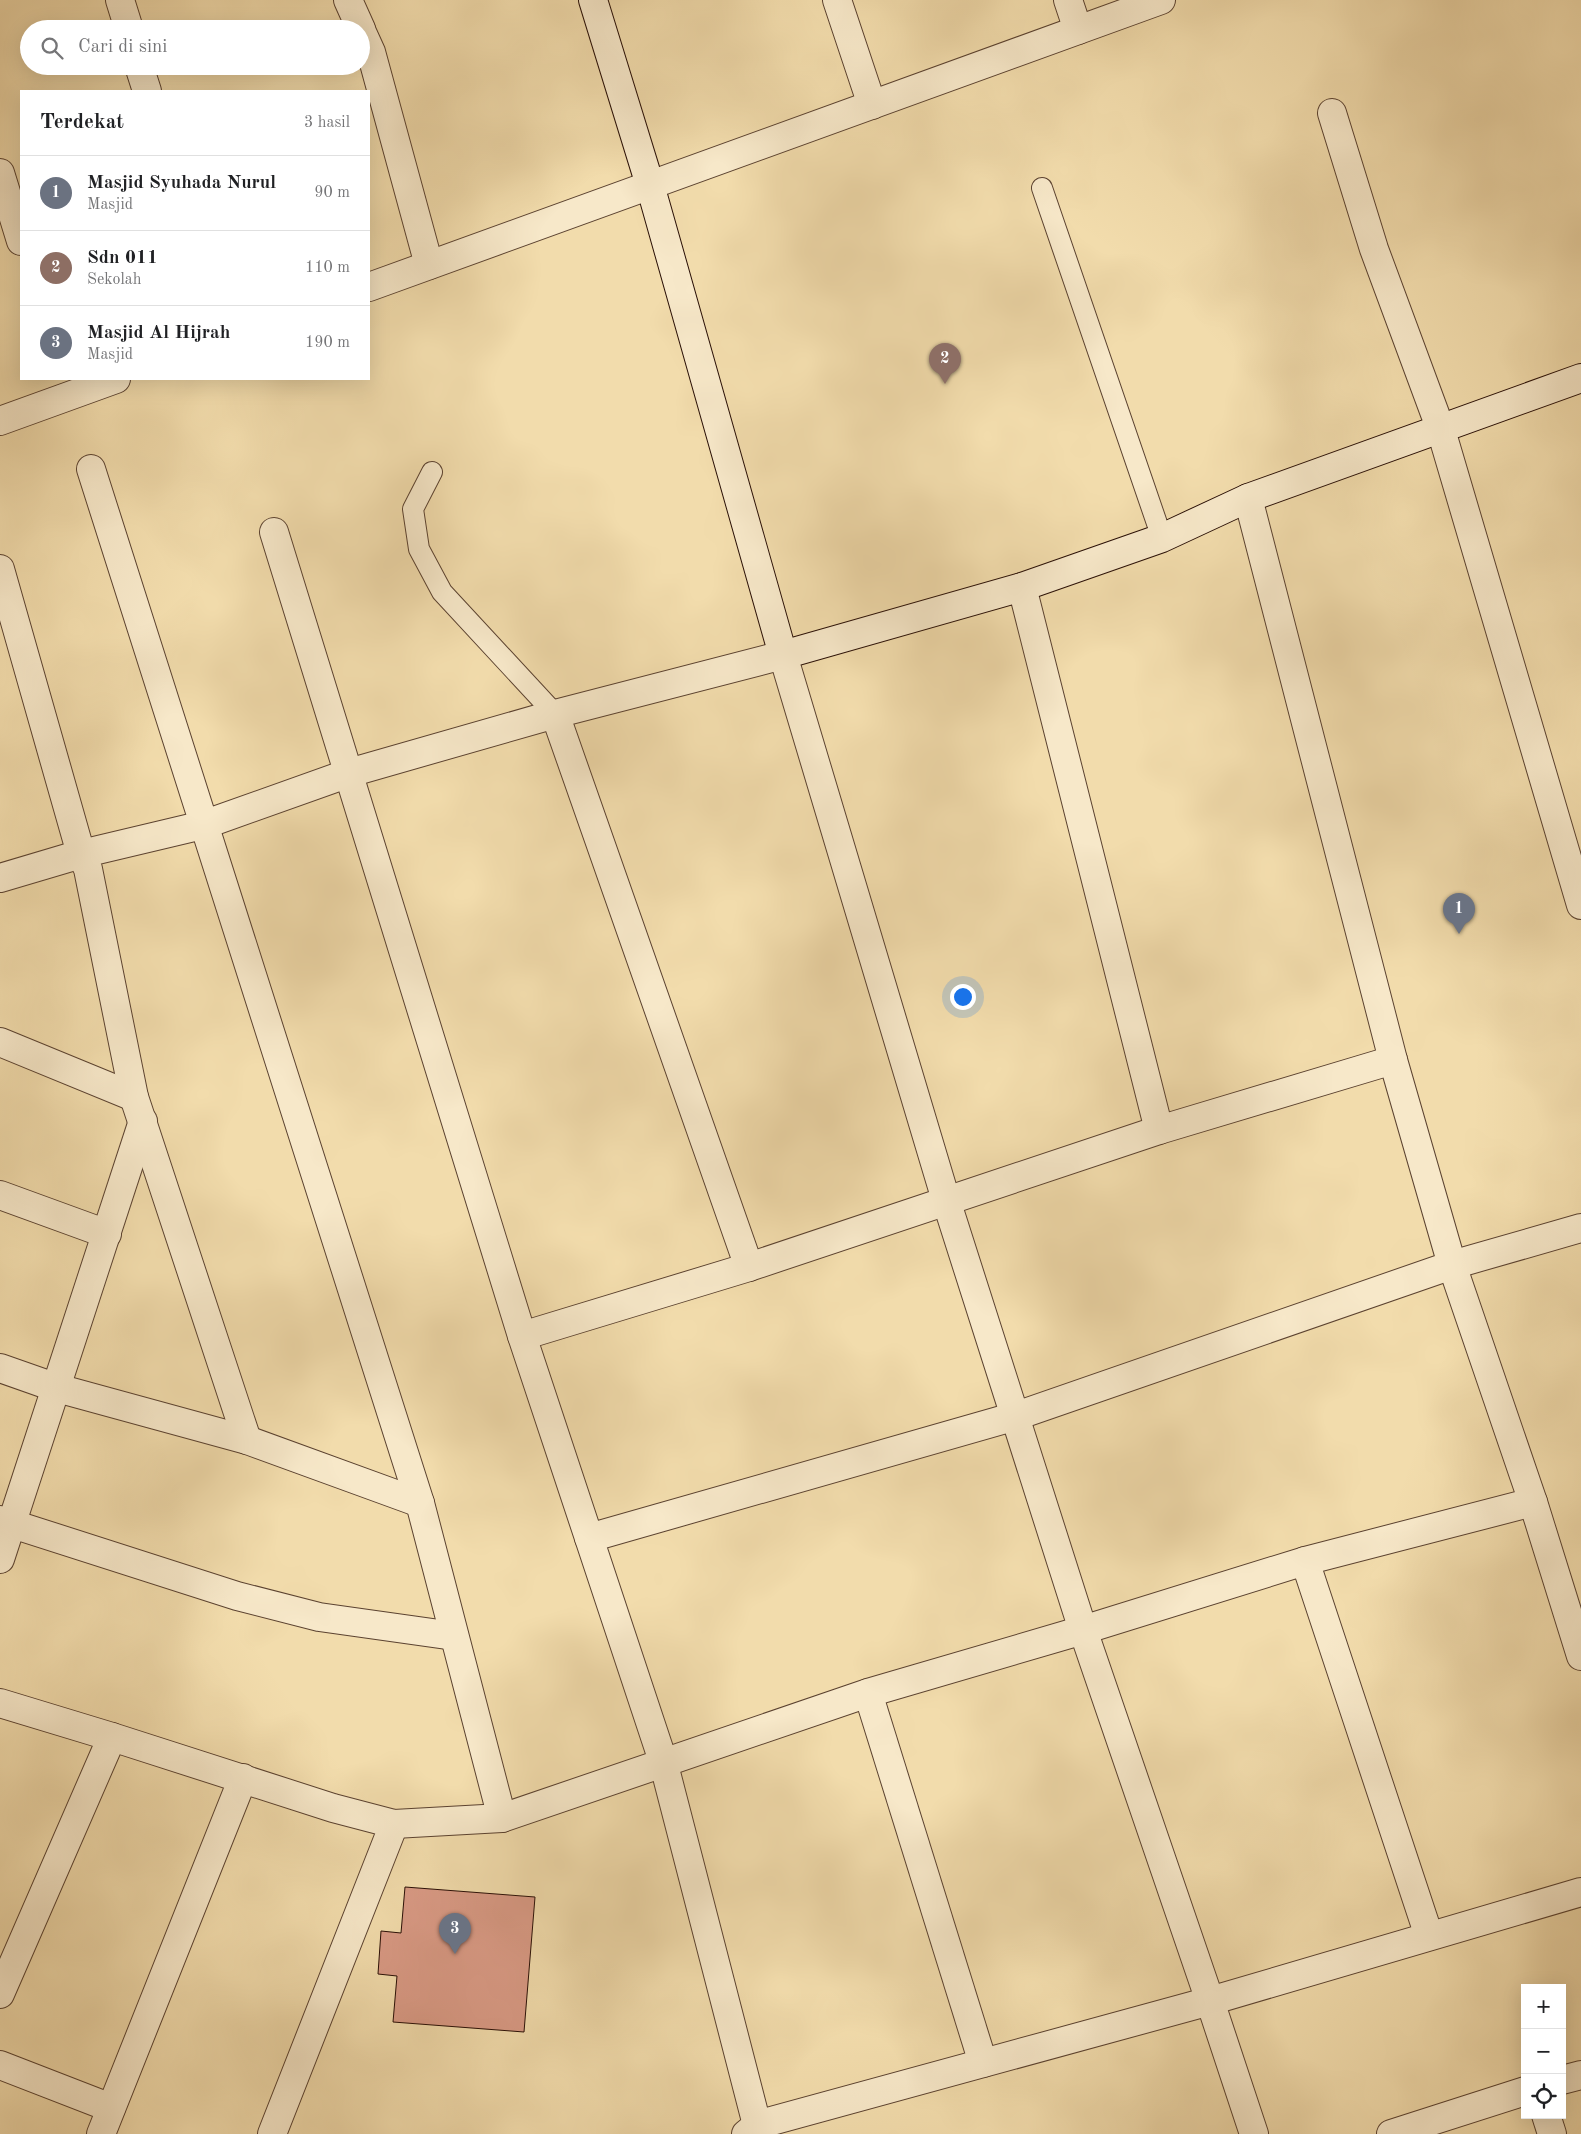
<!DOCTYPE html>
<html lang="id">
<head>
<meta charset="utf-8">
<style>
  :root { --surface:#fff; --page:#f6f6f6; --text:#202124; --muted:#757577; --line:#e0e0e0; --accent:#d93025 }
  body { margin:0; font-family:"Old Standard TT",serif; background:var(--page); color:var(--text) }
  .controls { position:absolute; right:15px; bottom:15px; display:grid; overflow:hidden; border-radius:0px; box-shadow:0 5px 20px #0002 }
  .controls button { width:45px; height:45px; display:grid; place-items:center; padding:0; border:0; border-bottom:1px solid var(--line); background:var(--surface); color:var(--text); font:25px sans-serif }
  .you { position:absolute; left:962px; top:996px; width:18px; height:18px; margin:-12px; border:4px solid #fff; border-radius:50%; background:#1a73e8; box-shadow:0 0 0 8px #1a73e833 }
  .badge { display:grid; place-items:center; width:32px; height:32px; border-radius:50%; background:var(--accent); color:#fff; font-size:16px; font-weight:700 }
  .pin { position:absolute; translate:-50% -41px; filter:drop-shadow(0 1px 2px #0008) }
  .pin::after { content:''; position:absolute; top:26px; width:18px; height:15px; background:inherit; clip-path:polygon(0 0,100% 0,50% 100%) }
  .list { margin:0; padding:0; list-style:none }
  h2 { display:flex; justify-content:space-between; align-items:center; height:65px; margin:0; padding:0 20px; font-size:21px }
  h2 small { font-size:16px; font-weight:400; color:var(--muted) }
  .list li { display:grid; grid-template-columns:32px 1fr auto; gap:15px; align-items:center; box-sizing:border-box; height:75px; padding:0 20px; border-top:1px solid var(--line) }
  .list b { display:block; font-size:19px; white-space:nowrap }
  .list p { margin:0; font-size:16px; white-space:nowrap; color:var(--muted) }
  .list em { font-size:16px; font-style:normal; color:var(--muted) }
  .icon { flex:none; width:28px; height:28px; fill:none; stroke:currentColor; stroke-width:2; stroke-linecap:round; stroke-linejoin:round }
  .map { position:relative; flex:none; width:1581px; height:2134px; overflow:hidden }
  .search { position:absolute; background:var(--surface); box-shadow:0 5px 20px #0002; left:20px; top:20px; width:350px; height:55px; display:flex; align-items:center; gap:12px; box-sizing:border-box; padding:0 18px; border-radius:28px; color:var(--muted); font-size:19px }
  .panel { position:absolute; background:var(--surface); box-shadow:0 5px 20px #0002; left:20px; top:90px; width:350px; height:290px; border-radius:0px }
  .map>svg:first-child { display:block }
  .building { fill:#d99a85; stroke:#290f06 }
  .lines { fill:none; stroke-linecap:round; stroke-linejoin:round }
  .lane-casing { stroke:#5b4230; stroke-width:22 }
  .street-casing { stroke:#5b4230; stroke-width:30 }
  .secondary-casing { stroke:#290f06; stroke-width:30 }
  .lane { stroke:#f7e8c9; stroke-width:20 }
  .street { stroke:#f7e8c9; stroke-width:28 }
  .secondary { stroke:#f7e8c9; stroke-width:28 }
</style>
</head>
<body>
<div class="map">
<svg width="1581" height="2134" viewBox="0 0 1581 2134">
  <rect width="100%" height="100%" fill="#f2dcac"/>
  <filter id="stains"><feTurbulence type="fractalNoise" baseFrequency=".004" numOctaves="4"/><feColorMatrix values="0 0 0 0 .2 0 0 0 0 .09 0 0 0 0 .02 0 0 0 .5 -.17"/></filter>
  <radialGradient id="worn" r=".72"><stop offset=".6" stop-color="#630" stop-opacity="0"/><stop offset="1" stop-color="#630" stop-opacity=".3"/></radialGradient>
  <!-- building -->
  <path class="building" d="M 405,1887 L 535,1897 L 524,2032 L 393,2022 L 397,1976 L 378,1974 L 381,1931 L 401,1933 Z"/>
  <g class="lines">
    <defs>
      <g id="lane">
        <path d="M 1042,188 L 1162,538"/>
        <path d="M 432,472 L 413,509 L 419,549 L 442,592 L 555,714"/>
      </g>
      <g id="street">
        <path d="M 120,0 L 129,29"/>
        <path d="M 348,0 L 361,29"/>
        <path d="M 837,0 L 872,105"/>
        <path d="M 1068,0 L 1078,30"/>
        <path d="M 361,30 L 371,52 L 429,265"/>
        <path d="M 139,66 L 147,91"/>
        <path d="M 1332,113 L 1374,249 L 1441,430 L 1581,905"/>
        <path d="M 0,173 L 21,241"/>
        <path d="M 369,287 L 1161,0"/>
        <path d="M 0,421 L 116,379"/>
        <path d="M 91,469 L 420,1503 L 502,1818"/>
        <path d="M 1248,498 L 1393,1060 L 1452,1265 L 1533,1502 L 1581,1656"/>
        <path d="M 274,532 L 522,1336 L 663,1761 L 757,2125"/>
        <path d="M 0,569 L 81,854 L 88,869 L 134,1097 L 247,1440"/>
        <path d="M 1022,587 L 1159,1130"/>
        <path d="M 555,714 L 749,1267"/>
        <path d="M 0,878 L 81,854 L 203,825 L 349,773 L 555,714 L 783,655 L 946,1200 L 1083,1630 L 1210,2001 L 1254,2134"/>
        <path d="M 0,1042 L 134,1097"/>
        <path d="M 0,1195 L 107,1234"/>
        <path d="M 522,1336 L 749,1267 L 1159,1130 L 1393,1060"/>
        <path d="M 0,1368 L 57,1388 L 247,1440 L 420,1503"/>
        <path d="M 0,1520 L 237,1596 L 319,1617 L 454,1636"/>
        <path d="M 589,1538 L 1016,1416 L 1452,1265 L 1581,1228"/>
        <path d="M 0,1559 L 143,1121"/>
        <path d="M 1305,1561 L 1429,1936"/>
        <path d="M 868,1693 L 983,2063"/>
        <path d="M 0,1703 L 112,1737 L 333,1808 L 394,1824 L 502,1818 L 868,1693 L 1083,1630 L 1305,1561 L 1533,1502"/>
        <path d="M 0,1994 L 112,1737"/>
        <path d="M 0,2065 L 111,2108"/>
        <path d="M 1562,2080 L 1581,2075"/>
        <path d="M 1546,2115 L 1552,2134"/>
        <path d="M 101,2134 L 243,1778"/>
        <path d="M 272,2134 L 394,1824"/>
        <path d="M 746,2134 L 757,2125 L 1210,2001 L 1581,1892"/>
        <path d="M 1391,2134 L 1525,2091"/>
      </g>
      <path id="secondary" d="M 593,0 L 650,185 L 783,655 L 1022,587 L 1162,538 L 1248,498 L 1581,378"/>
    </defs>
    <!-- lane casing -->
    <use href="#lane" class="lane-casing"/>
    <!-- street casing -->
    <use href="#street" class="street-casing"/>
    <!-- secondary casing -->
    <use href="#secondary" class="secondary-casing"/>
    <!-- lane -->
    <use href="#lane" class="lane"/>
    <!-- street -->
    <use href="#street" class="street"/>
    <!-- secondary -->
    <use href="#secondary" class="secondary"/>
  </g>
  <rect width="100%" height="100%" filter="url(#stains)"/>
  <rect width="100%" height="100%" fill="url(#worn)"/>
</svg>
<div class="controls">
<button>+</button>
<button>−</button>
<button><svg class="icon" aria-label="locate" viewBox="0 0 24 24"><circle cx="12" cy="12" r="6"/><path d="M12 2v4M12 18v4M2 12h4M18 12h4"/></svg></button>
</div>
<div class="you"></div>
<div class="pin badge" style="left:1459px;top:934px;background:#6b7280">1</div>
<div class="pin badge" style="left:945px;top:384px;background:#8d6e63">2</div>
<div class="pin badge" style="left:455px;top:1954px;background:#6b7280">3</div>
<div class="search"><svg class="icon" aria-label="search" viewBox="0 0 24 24"><circle cx="10" cy="10" r="6"/><path d="M15 15l6 6"/></svg>Cari di sini</div>
<section class="panel">
<h2>Terdekat<small>3 hasil</small></h2>
<ul class="list">
<li><span class="badge" style="background:#6b7280">1</span><div><b>Masjid Syuhada Nurul</b><p>Masjid</p></div><em>90 m</em></li>
<li><span class="badge" style="background:#8d6e63">2</span><div><b>Sdn 011</b><p>Sekolah</p></div><em>110 m</em></li>
<li><span class="badge" style="background:#6b7280">3</span><div><b>Masjid Al Hijrah</b><p>Masjid</p></div><em>190 m</em></li>
</ul>
</section>
</div>
</body>
</html>
